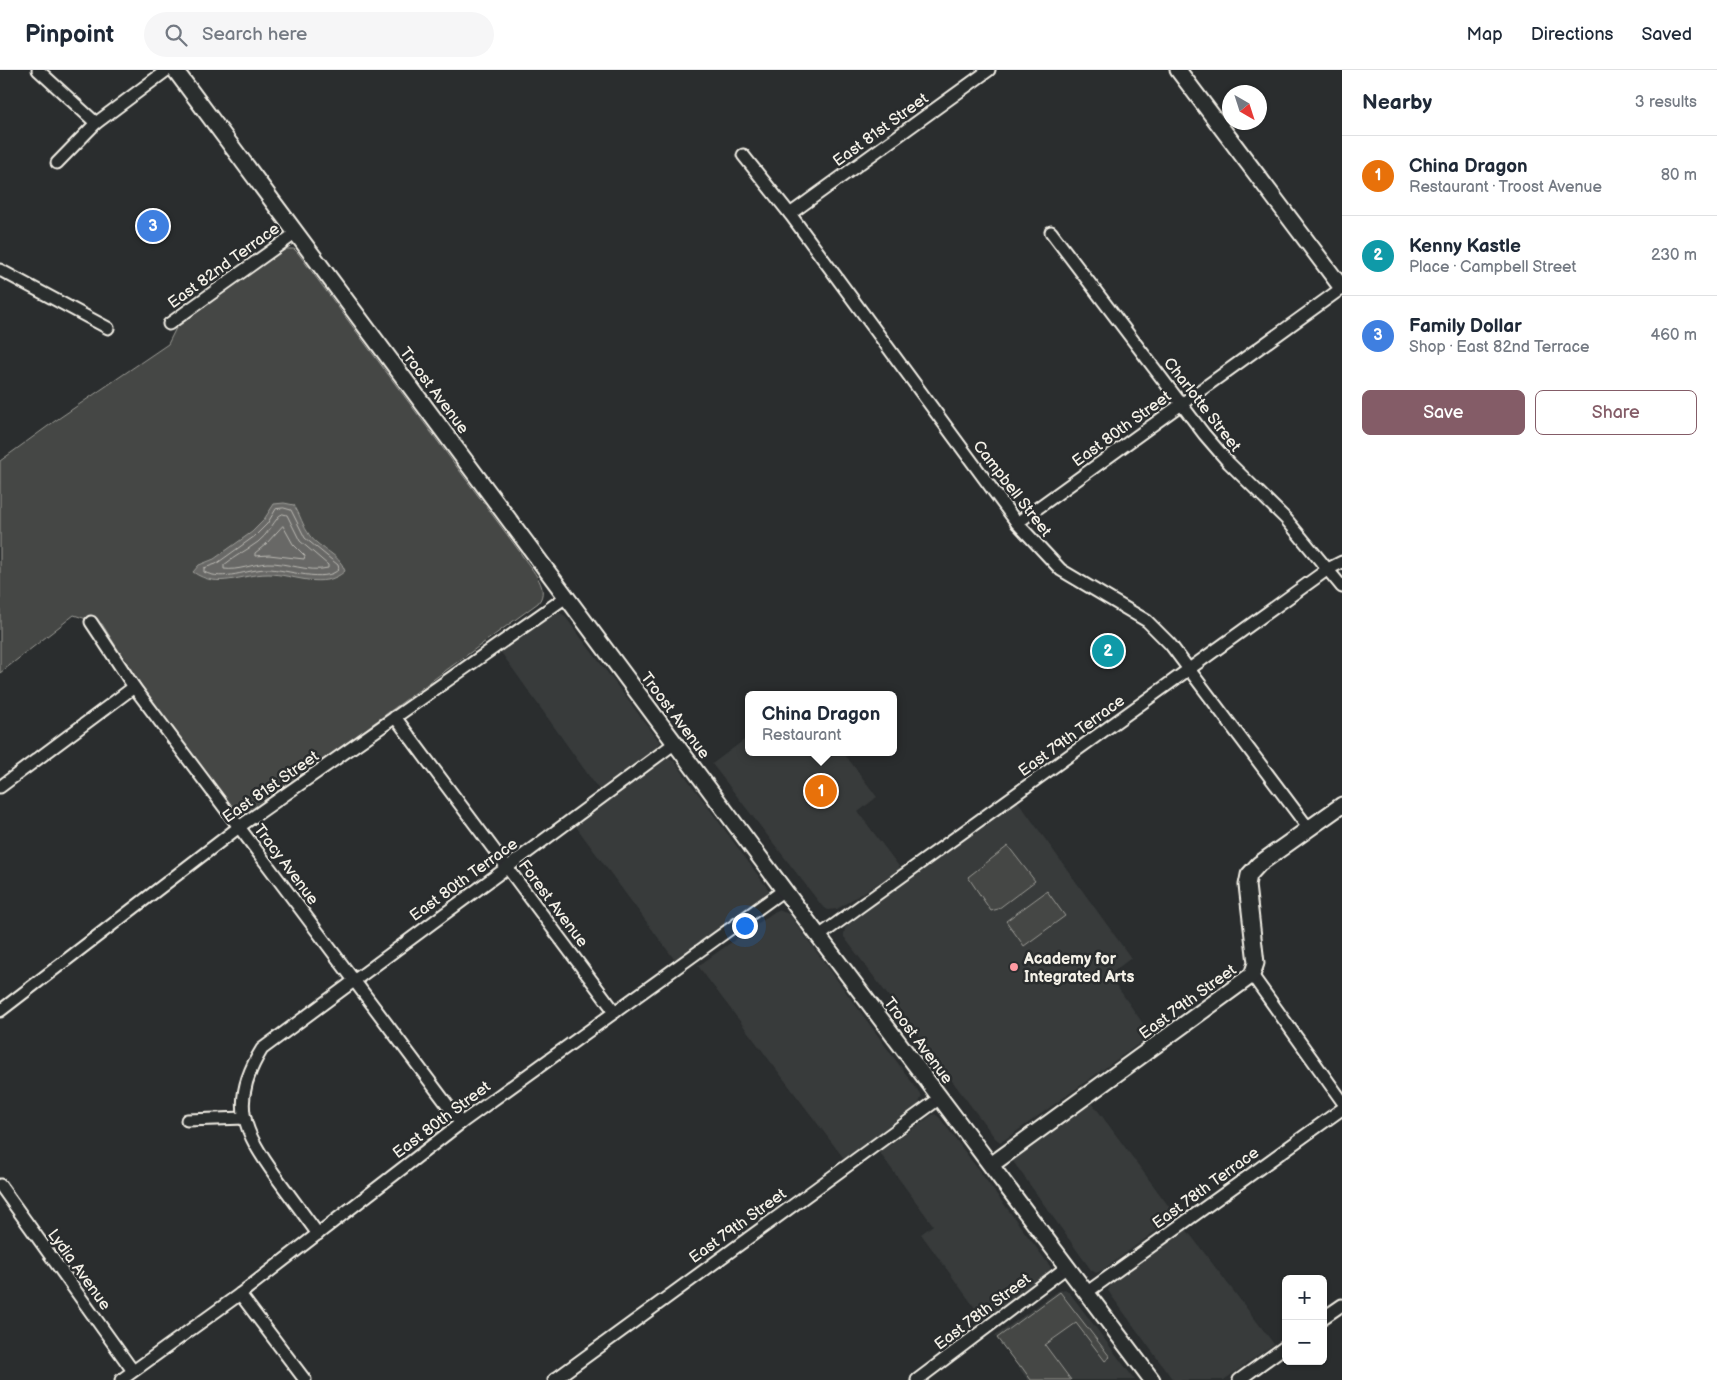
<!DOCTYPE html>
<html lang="en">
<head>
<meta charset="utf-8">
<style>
  :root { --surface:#fff; --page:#f6f6f7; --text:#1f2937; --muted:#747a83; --line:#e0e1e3; --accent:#845c67 }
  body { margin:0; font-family:"Balsamiq Sans",sans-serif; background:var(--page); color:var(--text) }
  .controls { position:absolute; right:15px; bottom:15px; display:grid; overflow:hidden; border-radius:8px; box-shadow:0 1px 4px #0004 }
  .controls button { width:45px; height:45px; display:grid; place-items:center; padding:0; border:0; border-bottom:1px solid var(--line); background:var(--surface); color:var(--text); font:25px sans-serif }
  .compass { position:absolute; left:1222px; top:15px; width:45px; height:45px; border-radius:50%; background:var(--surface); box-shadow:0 1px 4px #0004; rotate:141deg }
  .you { position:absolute; left:744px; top:855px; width:18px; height:18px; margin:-12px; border:4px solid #fff; border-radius:50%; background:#1a73e8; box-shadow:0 0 0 8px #1a73e833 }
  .badge { display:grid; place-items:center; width:32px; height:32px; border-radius:50%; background:var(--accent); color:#fff; font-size:16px; font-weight:700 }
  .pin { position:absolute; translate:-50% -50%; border:2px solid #fff; box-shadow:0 1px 5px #0006 }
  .popup { position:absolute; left:745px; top:621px; width:152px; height:65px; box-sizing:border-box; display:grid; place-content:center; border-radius:8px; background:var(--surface); filter:drop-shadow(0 1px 4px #0005); font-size:16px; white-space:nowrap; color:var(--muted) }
  .popup b { font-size:19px; color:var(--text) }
  .popup::after { content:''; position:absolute; left:50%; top:100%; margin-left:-10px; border:10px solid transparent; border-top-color:var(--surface) }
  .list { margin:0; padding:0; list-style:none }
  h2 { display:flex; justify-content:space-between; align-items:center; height:65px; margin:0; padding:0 20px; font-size:21px }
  h2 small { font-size:16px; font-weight:400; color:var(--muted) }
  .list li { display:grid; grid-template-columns:32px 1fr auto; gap:15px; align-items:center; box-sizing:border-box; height:80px; padding:0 20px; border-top:1px solid var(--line) }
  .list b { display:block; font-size:19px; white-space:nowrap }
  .list p { margin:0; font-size:16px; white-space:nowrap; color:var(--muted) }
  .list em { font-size:16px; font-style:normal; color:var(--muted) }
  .actions { display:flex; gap:10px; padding:15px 20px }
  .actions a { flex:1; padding:11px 0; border:1px solid var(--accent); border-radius:8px; text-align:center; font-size:18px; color:var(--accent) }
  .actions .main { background:var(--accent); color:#fff }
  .icon { flex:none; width:28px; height:28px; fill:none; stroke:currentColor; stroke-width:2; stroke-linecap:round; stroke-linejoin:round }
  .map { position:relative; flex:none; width:1342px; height:1310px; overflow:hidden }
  header { display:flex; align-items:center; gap:30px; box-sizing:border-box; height:70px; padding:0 25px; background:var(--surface); border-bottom:1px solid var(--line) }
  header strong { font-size:24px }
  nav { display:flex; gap:28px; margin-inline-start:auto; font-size:18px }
  .search { width:350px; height:45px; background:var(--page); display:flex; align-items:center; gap:12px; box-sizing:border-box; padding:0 18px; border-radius:28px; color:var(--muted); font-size:19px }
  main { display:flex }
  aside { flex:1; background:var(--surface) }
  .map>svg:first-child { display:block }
  .built { fill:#373a3a }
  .green { fill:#444645; stroke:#9c9c96 }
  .water { fill:#676866; stroke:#9f9f9a }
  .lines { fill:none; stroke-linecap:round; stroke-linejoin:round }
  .shore { stroke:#bcbab4; stroke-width:1 }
  .street-casing { stroke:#f4f1e8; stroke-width:15 }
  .secondary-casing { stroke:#f4f1e8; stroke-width:19 }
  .street { stroke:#2a2d2e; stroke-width:11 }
  .secondary { stroke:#2a2d2e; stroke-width:15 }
  .poi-dot { fill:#ff9aa2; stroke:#2a2d2e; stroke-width:2 }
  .labels { text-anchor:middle; stroke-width:5; stroke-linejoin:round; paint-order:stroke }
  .street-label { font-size:16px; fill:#f4f1e8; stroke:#2a2d2e }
  .poi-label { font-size:16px; font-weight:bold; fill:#f4f1e8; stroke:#2a2d2e; text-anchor:start }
</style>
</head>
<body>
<header>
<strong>Pinpoint</strong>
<div class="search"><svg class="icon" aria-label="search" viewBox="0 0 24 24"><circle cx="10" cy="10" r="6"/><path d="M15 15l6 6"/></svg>Search here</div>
<nav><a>Map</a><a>Directions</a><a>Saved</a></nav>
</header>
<main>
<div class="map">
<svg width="1342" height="1310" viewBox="0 0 1342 1310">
  <rect width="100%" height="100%" fill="#2a2d2e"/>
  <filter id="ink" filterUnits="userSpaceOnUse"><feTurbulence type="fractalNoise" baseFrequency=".02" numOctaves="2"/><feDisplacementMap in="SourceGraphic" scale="10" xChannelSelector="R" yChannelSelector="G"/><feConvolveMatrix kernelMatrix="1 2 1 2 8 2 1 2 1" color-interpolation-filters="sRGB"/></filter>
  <g filter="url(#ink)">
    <!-- built -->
    <g class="built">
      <path d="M 558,542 L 564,545 L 659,671 L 659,677 L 599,720 L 500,581 Z"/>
      <path d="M 748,667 L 748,682 L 843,682 L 877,727 L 858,742 L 901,799 L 837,839 L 828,840 L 822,836 L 712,694 Z"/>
      <path d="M 665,689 L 672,689 L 675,692 L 769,820 L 766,826 L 677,893 L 574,754 Z"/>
      <path d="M 1017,730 L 1131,888 L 1109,905 L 1151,965 L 1006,1069 L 1000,1072 L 995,1068 L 844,867 L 844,864 L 845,858 L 847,855 Z"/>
      <path d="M 778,840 L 789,844 L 922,1026 L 918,1035 L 845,1090 L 698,896 L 774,842 Z"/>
      <path d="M 1090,1030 L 1176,1146 L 1103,1200 L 1096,1203 L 1091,1200 L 1012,1090 L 1012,1087 Z"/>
      <path d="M 935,1044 L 940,1048 L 1050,1196 L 1051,1202 L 1049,1207 L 986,1253 L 921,1164 L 933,1155 L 879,1082 L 932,1045 Z"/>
      <path d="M 1186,1159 L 1274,1274 L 1224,1310 L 1173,1310 L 1108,1221 L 1111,1213 Z"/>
      <path d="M 1065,1219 L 1069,1222 L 1135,1310 L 1028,1310 L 995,1266 L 1058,1221 Z"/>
    </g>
    <!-- green -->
    <g class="green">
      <path d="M 286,179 L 294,179 L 298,183 L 520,482 C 528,497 552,517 538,533 L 251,743 L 236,743 L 139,613 L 102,554 L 74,545 L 0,603 L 0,391 L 55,351 L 168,274 L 176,258 L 270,188 Z"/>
      <path d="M 1008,776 L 1035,811 L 998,839 L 991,841 L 968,807 Z"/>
      <path d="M 1047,821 L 1065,846 L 1024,876 L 1006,851 Z"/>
      <path d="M 1060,1222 L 1110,1287 L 1105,1291 L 1076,1253 L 1045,1275 L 1071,1310 L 1031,1310 L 1021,1296 L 1019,1297 L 997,1268 Z"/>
    </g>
    <!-- water -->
    <path class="water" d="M 284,433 L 294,435 C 300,444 303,457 310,466 C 321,480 339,483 345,501 C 323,521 294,504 268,504 C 240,504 219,520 193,502 L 199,495 L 214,489 L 252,462 L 263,451 L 274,434 Z"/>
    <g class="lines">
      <!-- shore -->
      <g class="shore">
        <path d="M 284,438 L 291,440 L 305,468 L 338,495 L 339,499 C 326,514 286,499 268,499 C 247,499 224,512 204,502 L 204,498 L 216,494 L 255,466 L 267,454 L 276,439 Z"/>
        <path d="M 283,444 L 287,445 L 300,471 L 328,495 L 328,498 C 308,503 287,492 267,493 C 253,494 238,501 224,499 L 224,495 C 235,486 247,480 258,472 C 267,465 272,455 279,446 Z"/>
        <path d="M 283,456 L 293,474 L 305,486 L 304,489 L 269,485 L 255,486 L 255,483 L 265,475 Z"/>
      </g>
      <defs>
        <g id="street">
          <path d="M 38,0 L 96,53"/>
          <path d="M 743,85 L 790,144 L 1017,453 L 1061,500 L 1147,551 L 1170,574 L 1309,759"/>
          <path d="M 57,93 L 96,53 L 167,0"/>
          <path d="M 790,144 L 989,0"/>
          <path d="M 1051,162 L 1204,364 L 1229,393 L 1286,449 L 1342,517"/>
          <path d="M 0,200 L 108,258"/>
          <path d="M 169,254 L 296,163"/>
          <path d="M 1017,453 L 1342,218"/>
          <path d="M 91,552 L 134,617 L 461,1053"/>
          <path d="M 395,647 L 615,942"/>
          <path d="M 0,717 L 134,617"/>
          <path d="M 819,866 L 1328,499 L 1342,492"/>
          <path d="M 1252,905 L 1342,1031"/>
          <path d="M 0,941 L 239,757 L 566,527"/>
          <path d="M 187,1050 L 245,1048"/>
          <path d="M 0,1115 L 133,1301"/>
          <path d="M 318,1164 C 304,1145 291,1127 277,1108 C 243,1061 229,1032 262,979 L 675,673"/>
          <path d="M 1086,1223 L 1342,1039"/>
          <path d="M 240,1224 L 305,1310"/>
          <path d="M 1323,1248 L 1342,1235"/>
          <path d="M 121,1310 L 240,1224 L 461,1053 L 784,820"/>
          <path d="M 554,1310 L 940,1028"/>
          <path d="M 917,1310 L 1067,1197"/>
          <path d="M 1239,1310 L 1286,1276"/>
        </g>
        <g id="secondary">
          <path d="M 175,0 L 784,820 L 1152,1310"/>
          <path d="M 1178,0 L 1342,218"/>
          <path d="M 991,1095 L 1252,905 L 1256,893 L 1247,815 L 1249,805 L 1259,794 L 1342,735"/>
        </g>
      </defs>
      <!-- street casing -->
      <use href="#street" class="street-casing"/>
      <!-- secondary casing -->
      <use href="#secondary" class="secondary-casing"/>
      <!-- street -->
      <use href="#street" class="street"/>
      <!-- secondary -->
      <use href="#secondary" class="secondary"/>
    </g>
  </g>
  <!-- markers -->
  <circle class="poi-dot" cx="1014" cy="897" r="5"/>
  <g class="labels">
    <!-- street labels -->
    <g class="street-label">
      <text transform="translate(880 59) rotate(-36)" y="6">East 81st Street</text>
      <text transform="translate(223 195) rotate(-36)" y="6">East 82nd Terrace</text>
      <text transform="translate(435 320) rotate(53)" y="6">Troost Avenue</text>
      <text transform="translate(1203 334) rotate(52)" y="6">Charlotte Street</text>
      <text transform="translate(1121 358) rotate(-36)" y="6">East 80th Street</text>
      <text transform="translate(1013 418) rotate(52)" y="6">Campbell Street</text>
      <text transform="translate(676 645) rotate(53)" y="6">Troost Avenue</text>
      <text transform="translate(1071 665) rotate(-36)" y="6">East 79th Terrace</text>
      <text transform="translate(270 716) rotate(-35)" y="6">East 81st Street</text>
      <text transform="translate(287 794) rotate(53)" y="6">Tracy Avenue</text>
      <text transform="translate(463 809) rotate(-36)" y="6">East 80th Terrace</text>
      <text transform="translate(554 833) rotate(53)" y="6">Forest Avenue</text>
      <text transform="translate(1187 931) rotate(-36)" y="6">East 79th Street</text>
      <text transform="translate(919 970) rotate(53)" y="6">Troost Avenue</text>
      <text transform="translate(441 1049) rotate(-37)" y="6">East 80th Street</text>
      <text transform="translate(1205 1117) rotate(-36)" y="6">East 78th Terrace</text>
      <text transform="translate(737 1155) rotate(-36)" y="6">East 79th Street</text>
      <text transform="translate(80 1199) rotate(54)" y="6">Lydia Avenue</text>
      <text transform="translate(982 1241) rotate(-37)" y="6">East 78th Street</text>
    </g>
    <!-- poi labels -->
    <g class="poi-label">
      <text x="1024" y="894">Academy for<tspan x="1024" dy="18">Integrated Arts</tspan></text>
    </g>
  </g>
</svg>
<div class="controls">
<button>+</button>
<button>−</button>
</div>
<svg class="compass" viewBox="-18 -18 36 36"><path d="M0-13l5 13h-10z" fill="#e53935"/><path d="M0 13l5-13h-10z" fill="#747a83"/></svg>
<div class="you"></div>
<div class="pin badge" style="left:821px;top:721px;background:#e8710a">1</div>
<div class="popup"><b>China Dragon</b>Restaurant</div>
<div class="pin badge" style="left:1108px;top:581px;background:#0f9aa8">2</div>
<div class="pin badge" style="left:153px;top:156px;background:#3f7fe0">3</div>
</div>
<aside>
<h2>Nearby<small>3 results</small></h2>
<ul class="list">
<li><span class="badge" style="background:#e8710a">1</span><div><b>China Dragon</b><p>Restaurant · Troost Avenue</p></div><em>80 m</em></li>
<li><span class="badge" style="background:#0f9aa8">2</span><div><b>Kenny Kastle</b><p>Place · Campbell Street</p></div><em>230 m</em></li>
<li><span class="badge" style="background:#3f7fe0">3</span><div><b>Family Dollar</b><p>Shop · East 82nd Terrace</p></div><em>460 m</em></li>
</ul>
<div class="actions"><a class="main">Save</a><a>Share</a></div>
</aside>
</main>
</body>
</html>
